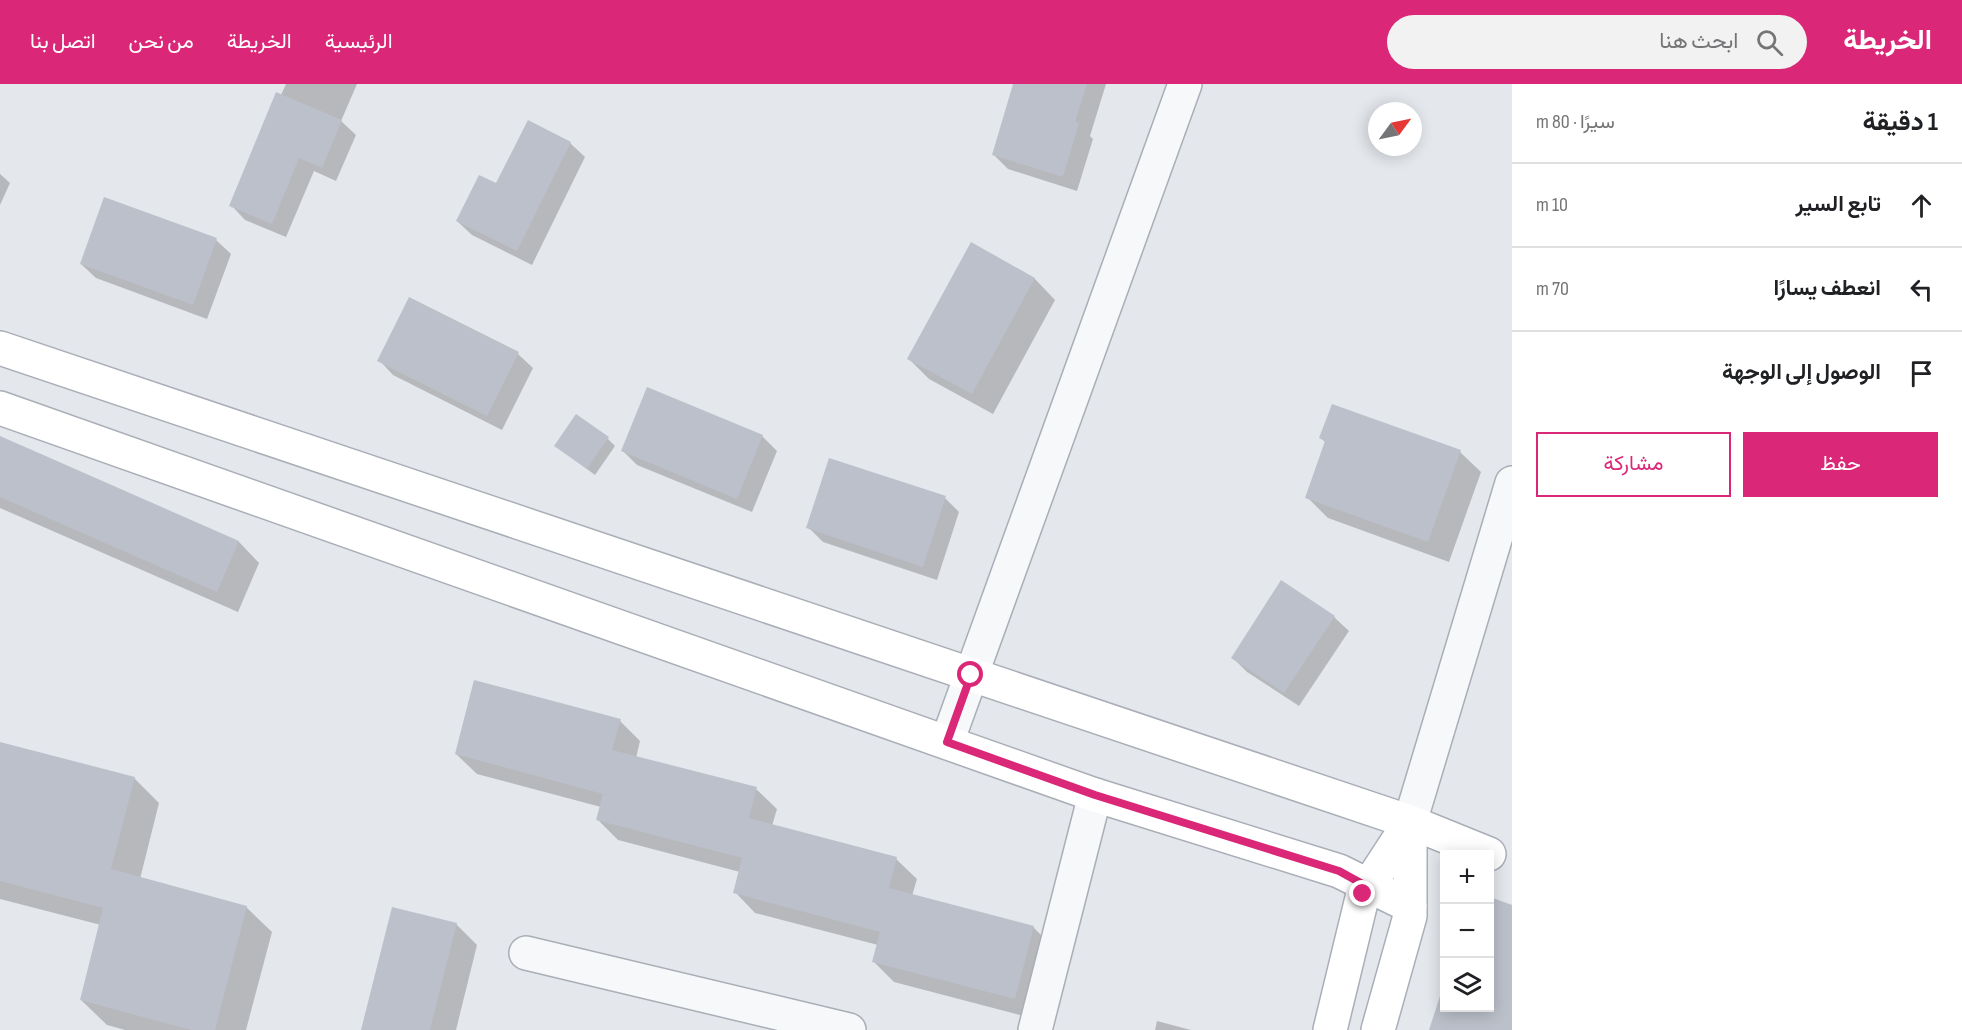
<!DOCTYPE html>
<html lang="ar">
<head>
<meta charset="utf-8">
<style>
  :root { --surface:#fff; --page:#f2f2f2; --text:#202124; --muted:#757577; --line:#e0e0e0; --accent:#db2777 }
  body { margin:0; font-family:"Sofia Sans Condensed",Vazirmatn,sans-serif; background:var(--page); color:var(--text); direction:rtl }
  .controls { position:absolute; right:18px; bottom:18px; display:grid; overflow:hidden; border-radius:0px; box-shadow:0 3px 15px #0003 }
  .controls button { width:54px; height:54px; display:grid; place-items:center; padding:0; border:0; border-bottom:2px solid var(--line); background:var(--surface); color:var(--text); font:30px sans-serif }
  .compass { position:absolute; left:1368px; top:18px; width:54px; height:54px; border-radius:50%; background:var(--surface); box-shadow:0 3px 15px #0003; rotate:57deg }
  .stop { position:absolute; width:18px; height:18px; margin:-14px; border:4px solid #db2777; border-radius:50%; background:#fff }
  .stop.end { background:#db2777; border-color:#fff; box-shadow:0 2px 6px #0008 }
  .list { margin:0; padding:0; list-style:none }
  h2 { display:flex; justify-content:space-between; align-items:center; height:78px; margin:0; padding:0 24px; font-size:26px }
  h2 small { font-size:20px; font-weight:400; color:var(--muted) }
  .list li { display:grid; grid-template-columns:39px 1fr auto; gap:18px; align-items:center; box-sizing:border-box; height:84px; padding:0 24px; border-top:2px solid var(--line) }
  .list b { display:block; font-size:22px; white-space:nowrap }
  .list em { font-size:20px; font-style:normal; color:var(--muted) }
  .actions { display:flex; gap:12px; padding:18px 24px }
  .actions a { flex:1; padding:14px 0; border:2px solid var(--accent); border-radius:0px; text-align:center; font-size:21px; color:var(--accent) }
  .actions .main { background:var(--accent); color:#fff }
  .icon { flex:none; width:33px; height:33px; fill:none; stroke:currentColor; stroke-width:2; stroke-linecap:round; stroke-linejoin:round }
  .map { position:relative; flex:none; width:1512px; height:946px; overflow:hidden; direction:ltr }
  header { display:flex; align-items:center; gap:36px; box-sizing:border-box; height:84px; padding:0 30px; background:var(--accent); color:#fff }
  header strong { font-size:28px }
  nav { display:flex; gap:33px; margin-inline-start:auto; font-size:21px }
  .search { width:420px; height:54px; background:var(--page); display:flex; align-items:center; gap:15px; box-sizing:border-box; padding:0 21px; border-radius:33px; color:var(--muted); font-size:22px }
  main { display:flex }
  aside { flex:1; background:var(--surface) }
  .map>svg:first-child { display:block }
  .shadow { fill:#0003 }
  .building { fill:#bbc0ca }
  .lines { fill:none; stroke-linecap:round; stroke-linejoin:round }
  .street-casing { stroke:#a9aeb7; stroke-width:36 }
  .secondary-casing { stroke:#a9aeb7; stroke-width:36 }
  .street { stroke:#f7f8fa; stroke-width:33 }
  .secondary { stroke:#fff; stroke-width:33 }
  .route { stroke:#db2777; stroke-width:8 }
</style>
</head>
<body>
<header>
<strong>الخريطة</strong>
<div class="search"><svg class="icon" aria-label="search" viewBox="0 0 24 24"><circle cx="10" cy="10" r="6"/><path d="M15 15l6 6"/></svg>ابحث هنا</div>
<nav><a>الرئيسية</a><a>الخريطة</a><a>من نحن</a><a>اتصل بنا</a></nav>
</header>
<main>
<aside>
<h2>1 دقيقة<small>سيرًا · 80 m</small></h2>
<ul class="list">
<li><svg class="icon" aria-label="ahead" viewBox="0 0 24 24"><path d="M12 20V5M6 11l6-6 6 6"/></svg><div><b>تابع السير</b></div><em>10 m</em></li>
<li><svg class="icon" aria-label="left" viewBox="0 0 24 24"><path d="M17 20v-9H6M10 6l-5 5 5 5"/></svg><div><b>انعطف يسارًا</b></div><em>70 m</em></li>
<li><svg class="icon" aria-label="arrive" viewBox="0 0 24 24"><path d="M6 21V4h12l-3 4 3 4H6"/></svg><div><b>الوصول إلى الوجهة</b></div></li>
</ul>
<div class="actions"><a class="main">حفظ</a><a>مشاركة</a></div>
</aside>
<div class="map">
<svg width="1512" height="946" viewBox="0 0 1512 946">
  <rect width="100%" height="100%" fill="#e4e7ec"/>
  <!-- shadow -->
  <g class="shadow">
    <path d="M 286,0 L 357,0 L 341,37 L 356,51 L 336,97 L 314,87 L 286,153 L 245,136 L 231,121 Z"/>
    <path d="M 1015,0 L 1106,0 L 1090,52 L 1093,55 L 1077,107 L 1008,85 L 993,70 Z"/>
    <path d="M 570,59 L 585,73 L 532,181 L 472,151 L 457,137 L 497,101 Z"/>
    <path d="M 0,90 L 10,99 L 0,121 Z"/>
    <path d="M 216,156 L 231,170 L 207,235 L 96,194 L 81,180 Z"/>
    <path d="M 971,160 L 1035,195 L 1055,216 L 993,330 L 929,295 L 908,274 Z"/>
    <path d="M 410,215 L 518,270 L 533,284 L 502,346 L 393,291 L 379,276 Z"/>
    <path d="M 1333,322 L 1460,368 L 1481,388 L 1449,478 L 1328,434 L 1307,413 L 1326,359 L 1321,354 Z"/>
    <path d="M 762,352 L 777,367 L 752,428 L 637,381 L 623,367 Z"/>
    <path d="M 0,354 L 239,458 L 259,479 L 238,528 L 0,424 Z"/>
    <path d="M 608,355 L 615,362 L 595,391 L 556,362 Z"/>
    <path d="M 945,414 L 959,428 L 937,496 L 823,458 L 808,443 Z"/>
    <path d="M 1334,533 L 1349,547 L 1299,622 L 1247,588 L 1233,574 Z"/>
    <path d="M 620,637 L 640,657 L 636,674 L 756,705 L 777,725 L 772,742 L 896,775 L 917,795 L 912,812 L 1033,843 L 1054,864 L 1035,935 L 894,898 L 874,878 L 878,861 L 755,829 L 735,808 L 740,788 L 618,756 L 598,736 L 601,723 L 477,690 L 456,670 Z"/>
    <path d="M 0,665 L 134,694 L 159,719 L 140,795 L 246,823 L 272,848 L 246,946 L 125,946 L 107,941 L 81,916 L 101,841 L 0,815 Z"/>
    <path d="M 1490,815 L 1512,823 L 1512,946 L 1430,946 L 1444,905 L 1444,924 L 1490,924 Z"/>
    <path d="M 456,840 L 477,861 L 456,946 L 363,946 Z"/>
    <path d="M 1157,937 L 1191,946 L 1155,946 Z"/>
  </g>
  <!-- building -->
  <g class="building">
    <path d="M 1013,0 L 1087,0 L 1075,38 L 1079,39 L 1063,93 L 992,71 Z"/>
    <path d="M 276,8 L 342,36 L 322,84 L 299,74 L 272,140 L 229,122 Z"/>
    <path d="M 528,36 L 571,58 L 517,167 L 456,137 L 479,91 L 496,99 Z"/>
    <path d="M 104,113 L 217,154 L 193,221 L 80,180 Z"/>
    <path d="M 971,158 L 1035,194 L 972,310 L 907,275 Z"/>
    <path d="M 409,213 L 519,268 L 487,332 L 377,277 Z"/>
    <path d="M 647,303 L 763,351 L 737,415 L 621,367 Z"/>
    <path d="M 1332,320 L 1461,366 L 1428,458 L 1305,414 L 1325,357 L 1319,354 Z"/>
    <path d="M 576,330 L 609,353 L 587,385 L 554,362 Z"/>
    <path d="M 0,352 L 239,457 L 217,508 L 0,413 Z"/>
    <path d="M 829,374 L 946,412 L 923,483 L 806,444 Z"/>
    <path d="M 1281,496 L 1335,532 L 1284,609 L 1231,574 Z"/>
    <path d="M 474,596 L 621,635 L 612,666 L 757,703 L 749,734 L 897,773 L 889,804 L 1034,842 L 1015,915 L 872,878 L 880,848 L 733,809 L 742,774 L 596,736 L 603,710 L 455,670 Z"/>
    <path d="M 0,658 L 135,693 L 111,785 L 247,822 L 215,946 L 191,946 L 80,916 L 103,824 L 0,797 Z"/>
    <path d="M 1490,813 L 1512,821 L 1512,946 L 1429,946 L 1444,900 L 1444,924 L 1490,924 Z"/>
    <path d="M 392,823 L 457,839 L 430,946 L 361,946 Z"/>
  </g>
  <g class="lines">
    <defs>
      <g id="street">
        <path d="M 947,658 L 1185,0"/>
        <path d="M 1410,738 L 1512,399"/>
        <path d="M 526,869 L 849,946"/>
        <path d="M 1035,946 L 1095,711"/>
      </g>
      <g id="secondary">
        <path d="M 0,264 L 1410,738 L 1489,770"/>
        <path d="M 0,324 L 1095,711 L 1339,787 L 1410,822"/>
        <path d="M 1330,946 L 1363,810 L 1410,738 L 1410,832 L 1378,946"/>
      </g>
    </defs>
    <!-- street casing -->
    <use href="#street" class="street-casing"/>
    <!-- secondary casing -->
    <use href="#secondary" class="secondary-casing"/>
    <!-- street -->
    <use href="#street" class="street"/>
    <!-- secondary -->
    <use href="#secondary" class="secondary"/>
  </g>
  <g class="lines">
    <!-- route -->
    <path class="route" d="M 971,591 L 947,658 L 1095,711 L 1339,787 L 1368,803 L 1363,810"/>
  </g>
</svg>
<div class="controls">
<button>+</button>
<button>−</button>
<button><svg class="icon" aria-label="layers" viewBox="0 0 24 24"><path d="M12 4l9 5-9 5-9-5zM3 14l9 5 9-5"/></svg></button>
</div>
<svg class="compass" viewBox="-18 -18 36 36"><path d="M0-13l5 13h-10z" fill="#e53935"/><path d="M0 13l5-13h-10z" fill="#757577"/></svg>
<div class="stop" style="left:971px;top:591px"></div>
<div class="stop end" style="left:1363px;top:810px"></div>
</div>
</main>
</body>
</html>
